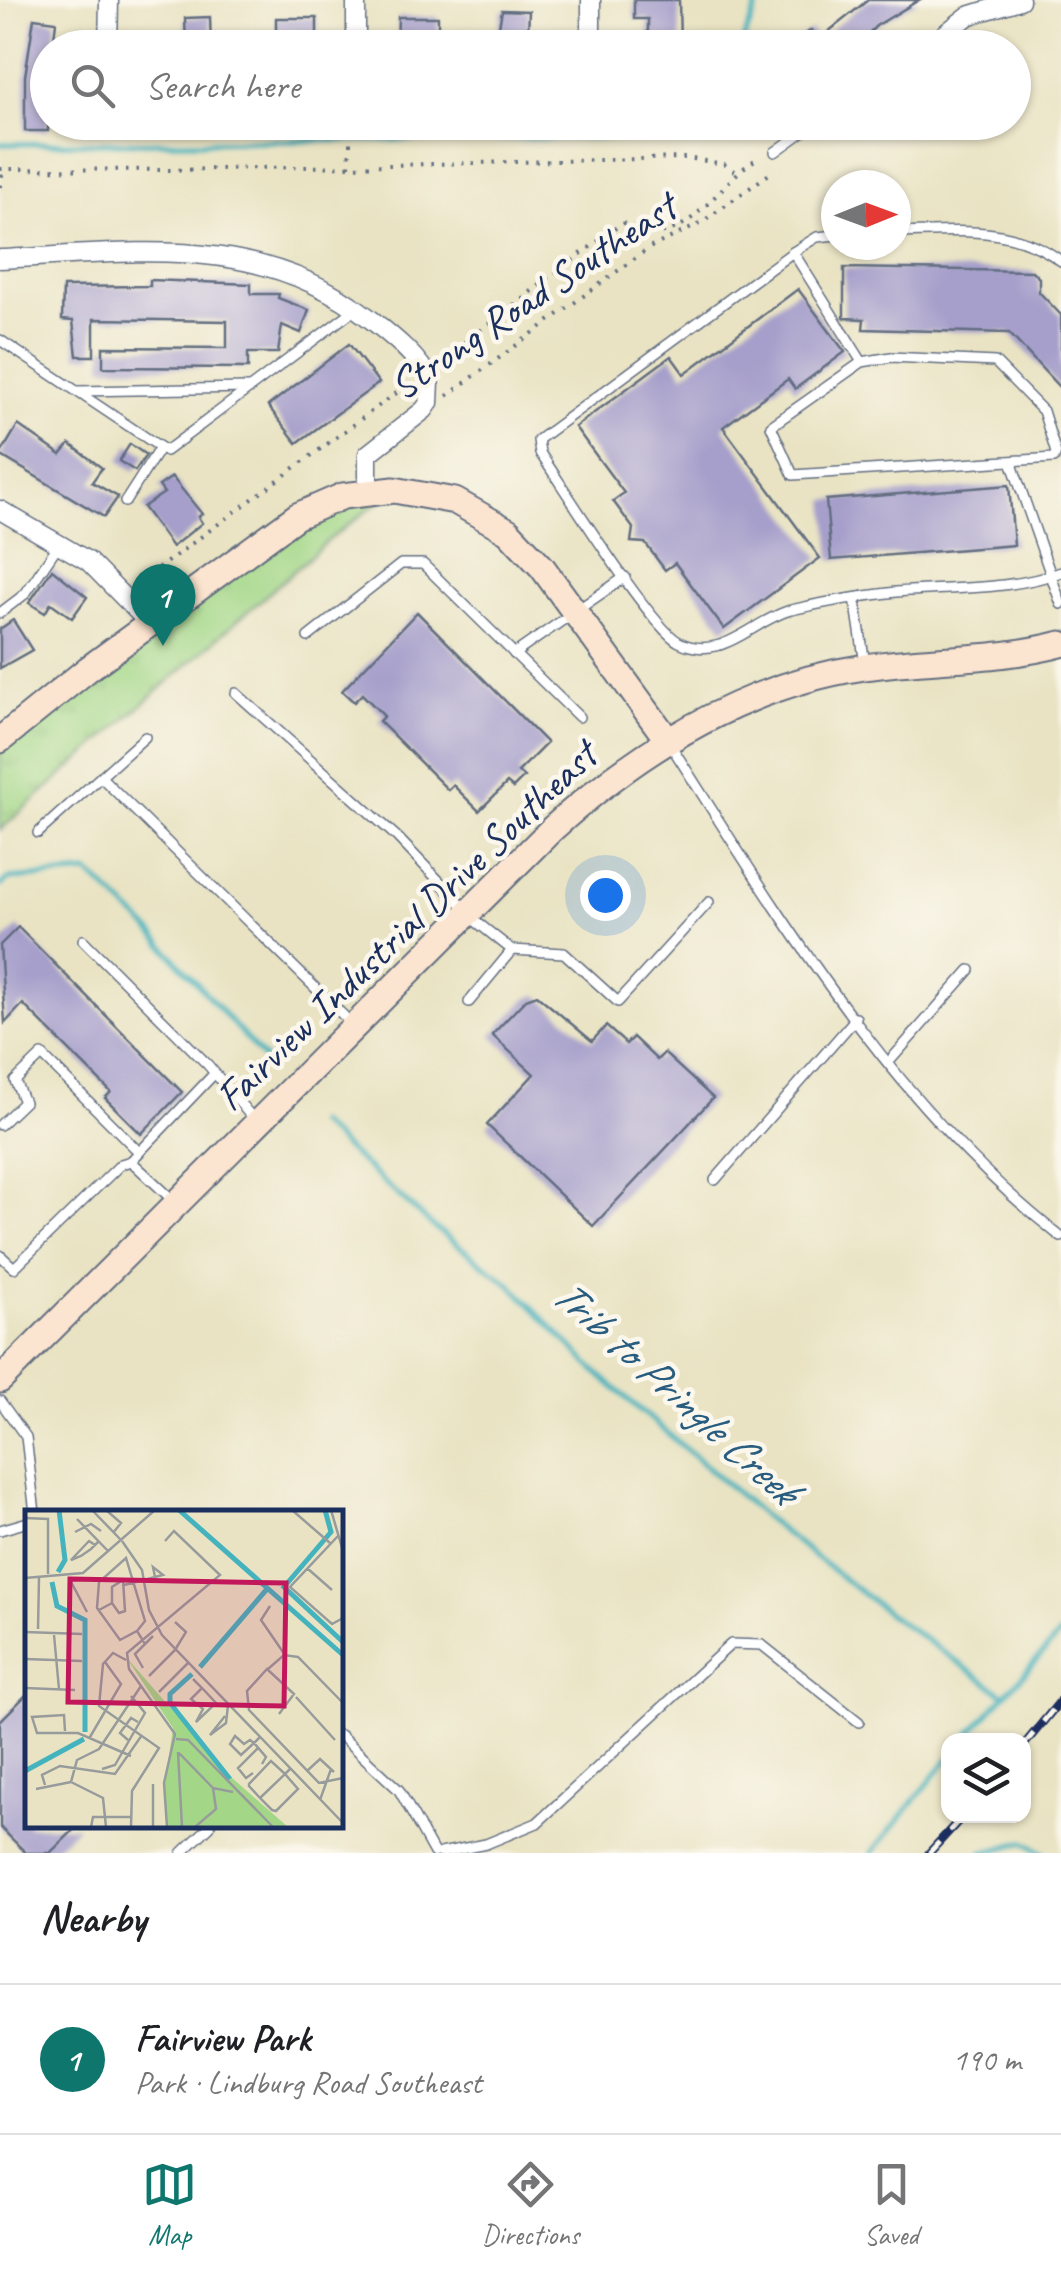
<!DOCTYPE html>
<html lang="en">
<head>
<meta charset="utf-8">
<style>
  :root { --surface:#fff; --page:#f2f2f2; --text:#202124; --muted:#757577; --line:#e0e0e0; --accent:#0f766e }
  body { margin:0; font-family:Caveat,sans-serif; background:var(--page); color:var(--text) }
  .controls { position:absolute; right:30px; bottom:30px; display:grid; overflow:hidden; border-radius:20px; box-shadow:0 2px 8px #0004 }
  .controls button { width:90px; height:90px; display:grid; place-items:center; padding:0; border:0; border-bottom:2px solid var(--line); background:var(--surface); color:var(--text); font:50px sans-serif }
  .compass { position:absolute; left:821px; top:170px; width:90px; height:90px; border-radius:50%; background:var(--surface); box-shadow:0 2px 8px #0004; rotate:89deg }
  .you { position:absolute; left:605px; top:895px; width:35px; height:35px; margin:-25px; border:8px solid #fff; border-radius:50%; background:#1a73e8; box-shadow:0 0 0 15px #1a73e833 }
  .badge { display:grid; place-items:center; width:65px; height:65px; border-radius:50%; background:var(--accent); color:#fff; font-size:32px; font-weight:700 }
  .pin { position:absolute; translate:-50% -82px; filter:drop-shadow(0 2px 5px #0008) }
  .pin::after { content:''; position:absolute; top:52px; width:35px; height:30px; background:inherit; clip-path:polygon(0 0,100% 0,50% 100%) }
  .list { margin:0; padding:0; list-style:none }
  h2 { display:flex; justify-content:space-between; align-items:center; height:130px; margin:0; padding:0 40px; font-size:42px }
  h2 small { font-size:32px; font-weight:400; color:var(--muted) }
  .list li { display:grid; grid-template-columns:65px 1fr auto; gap:30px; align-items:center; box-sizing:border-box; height:150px; padding:0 40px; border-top:2px solid var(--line) }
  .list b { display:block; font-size:38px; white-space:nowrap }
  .list p { margin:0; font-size:32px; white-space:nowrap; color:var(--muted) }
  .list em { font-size:32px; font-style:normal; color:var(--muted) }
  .icon { flex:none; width:55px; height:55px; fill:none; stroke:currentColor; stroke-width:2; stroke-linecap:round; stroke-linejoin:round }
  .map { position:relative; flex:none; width:1061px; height:1853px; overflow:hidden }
  .search { position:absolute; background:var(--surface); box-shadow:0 2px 8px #0004; left:30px; right:30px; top:30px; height:110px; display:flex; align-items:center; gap:25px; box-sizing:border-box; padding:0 35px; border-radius:55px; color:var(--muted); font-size:38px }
  .sheet { height:280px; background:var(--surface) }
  nav { display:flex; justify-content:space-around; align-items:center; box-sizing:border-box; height:140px; border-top:2px solid var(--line); background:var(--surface); font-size:28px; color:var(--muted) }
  nav a { display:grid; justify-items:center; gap:5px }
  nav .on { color:var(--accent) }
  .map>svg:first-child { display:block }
  .grass { fill:url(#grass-tufts); stroke:#5f8372; stroke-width:2.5 }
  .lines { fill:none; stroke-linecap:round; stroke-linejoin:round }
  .stream { stroke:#44b3be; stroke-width:5 }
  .building { fill:#a69fcb }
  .lane-casing { stroke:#636e81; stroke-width:12 }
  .street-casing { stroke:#636e81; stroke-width:21 }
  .secondary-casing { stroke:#636e81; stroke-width:29 }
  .path { stroke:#636e81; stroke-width:4; stroke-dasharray:2.5 8; stroke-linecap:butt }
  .lane { stroke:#fff; stroke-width:9 }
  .street { stroke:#fff; stroke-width:18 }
  .secondary { stroke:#fce5d0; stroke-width:25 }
  .rail-casing { stroke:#1b2f5e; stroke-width:9 }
  .rail { stroke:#fbf7ec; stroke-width:5; stroke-dasharray:15; stroke-linecap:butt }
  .labels { text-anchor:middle; stroke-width:9; stroke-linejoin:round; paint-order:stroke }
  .street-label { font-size:42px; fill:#1b2f5e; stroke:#fbf7ec }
  .water-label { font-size:45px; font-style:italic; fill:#295d80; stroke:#fbf7ec }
  .inset-river { fill:none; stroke:#44b3be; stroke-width:5 }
  .inset-road { fill:none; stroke:#979b9b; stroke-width:2.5 }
  .view { fill:#c2185b; fill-opacity:0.15; stroke:#c2185b; stroke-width:5 }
  .inset-edge { fill:none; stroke:#1b2f5e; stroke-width:5 }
</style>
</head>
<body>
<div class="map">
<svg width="1061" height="1853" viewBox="0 0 1061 1853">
  <defs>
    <pattern id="grass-tufts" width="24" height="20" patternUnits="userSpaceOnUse" patternTransform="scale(2.5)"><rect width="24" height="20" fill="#a3d787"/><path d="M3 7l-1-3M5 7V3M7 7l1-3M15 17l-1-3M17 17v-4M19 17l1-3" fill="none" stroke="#8cb977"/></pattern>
  </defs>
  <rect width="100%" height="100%" fill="#fbf7ec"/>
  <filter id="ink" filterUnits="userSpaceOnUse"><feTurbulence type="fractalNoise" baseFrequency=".01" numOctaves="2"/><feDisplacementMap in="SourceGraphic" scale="20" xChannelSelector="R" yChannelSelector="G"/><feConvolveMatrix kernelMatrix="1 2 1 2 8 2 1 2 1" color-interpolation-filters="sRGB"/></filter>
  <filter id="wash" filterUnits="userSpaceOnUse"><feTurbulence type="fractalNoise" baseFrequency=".0048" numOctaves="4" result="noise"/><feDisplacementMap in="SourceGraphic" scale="40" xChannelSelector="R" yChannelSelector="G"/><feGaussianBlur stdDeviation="2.25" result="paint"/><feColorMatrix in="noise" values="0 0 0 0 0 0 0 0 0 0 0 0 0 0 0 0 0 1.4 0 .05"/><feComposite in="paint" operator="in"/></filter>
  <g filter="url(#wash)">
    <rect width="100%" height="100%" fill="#e9e3c3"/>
    <!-- grass -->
    <path class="grass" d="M 394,490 L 330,539 L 0,830 L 0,740 L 280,528 Z"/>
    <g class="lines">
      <!-- stream -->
      <g class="stream">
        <path d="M 740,48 L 760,0"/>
        <path d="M 0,144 L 641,137 L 709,131 L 711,122"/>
        <path d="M 0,886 L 9,879 L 89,873 L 148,928 L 264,1059"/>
        <path d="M 317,1123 L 435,1228 L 510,1284 L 595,1371 L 773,1524 L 890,1615 L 1002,1693"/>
        <path d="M 964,1740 L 1061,1633"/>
        <path d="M 872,1853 L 948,1759"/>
        <path d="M 982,1853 L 1024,1842 L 1043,1853"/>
      </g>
    </g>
    <g id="blocks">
      <!-- building -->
      <g class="building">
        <path d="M 634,0 L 679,0 L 680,44 L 648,48 L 648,19 L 634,19 Z"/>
        <path d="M 868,0 L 919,0 L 876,26 L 854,48 L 840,48 L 828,32 Z"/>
        <path d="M 502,10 L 529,11 L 528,33 L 537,33 L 537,48 L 495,48 Z"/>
        <path d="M 210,17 L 211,48 L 186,48 L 185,18 Z"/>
        <path d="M 398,17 L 438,17 L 438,40 L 418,40 L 418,48 L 397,48 Z"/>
        <path d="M 34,18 L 56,21 L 53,48 L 48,48 L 48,131 L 25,131 L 25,76 Z"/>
        <rect x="276" y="18" width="41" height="30"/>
        <path d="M 811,30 L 822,48 L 786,48 Z"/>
        <path d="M 844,268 L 1032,271 L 1039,278 L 1039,292 L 1061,315 L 1061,389 L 1009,333 L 863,329 L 864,319 L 844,318 Z"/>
        <path d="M 150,280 L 251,284 L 251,294 L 279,294 L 278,298 L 309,310 L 301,333 L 282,325 L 278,353 L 248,353 L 248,368 L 103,367 L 103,347 L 227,348 L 227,321 L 94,319 L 94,356 L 77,356 L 73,321 L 62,320 L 63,287 L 150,286 Z"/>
        <path d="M 798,289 L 845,352 L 795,389 L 788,379 L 723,427 L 820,558 L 724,629 L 675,563 L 665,570 L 645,543 L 631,542 L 633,528 L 613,501 L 624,493 L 575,427 L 671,356 L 684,374 Z"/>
        <path d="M 349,344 L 379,383 L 297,443 L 268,406 Z"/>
        <path d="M 18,425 L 61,455 L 70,444 L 102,468 L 92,482 L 118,497 L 104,517 L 0,455 Z"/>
        <path d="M 130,444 L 146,455 L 135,471 L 119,461 Z"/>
        <path d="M 172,477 L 202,514 L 198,517 L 202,523 L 172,547 L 143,507 L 164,493 L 159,486 Z"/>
        <path d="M 1009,485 L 1014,545 L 831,560 L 826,500 Z"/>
        <path d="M 52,569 L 87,597 L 72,618 L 51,603 L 45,613 L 29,603 Z"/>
        <path d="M 417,612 L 547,743 L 518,772 L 524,777 L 513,788 L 507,783 L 479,811 L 453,785 L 448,790 L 379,721 L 384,716 L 362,694 L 354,702 L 342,691 Z"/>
        <path d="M 13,620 L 32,650 L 0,668 L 0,629 Z"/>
        <path d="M 18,927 L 182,1092 L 141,1134 L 105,1098 L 111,1092 L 23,1004 L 5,1023 L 0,945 Z"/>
        <path d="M 537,995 L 592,1041 L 606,1026 L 626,1044 L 633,1037 L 657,1060 L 664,1053 L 713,1098 L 593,1226 L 487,1125 L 534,1074 L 492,1035 L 526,999 Z"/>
        <path d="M 28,1693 L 28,1826 L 78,1826 L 50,1853 L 26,1853 L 0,1827 L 0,1721 Z"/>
      </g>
    </g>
  </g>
  <g filter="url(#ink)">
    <use href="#blocks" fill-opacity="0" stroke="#636e81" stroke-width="2.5"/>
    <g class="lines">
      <defs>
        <g id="lane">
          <path d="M 775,152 L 811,126 L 831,122"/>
          <path d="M 896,233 C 955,232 1012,224 1061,261"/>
          <path d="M 836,235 L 817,237 L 793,252 L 538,440 L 540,453 C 564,488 651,628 679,642 C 722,663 753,620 791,610 C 825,602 861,596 896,592 C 950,587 1010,591 1061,572"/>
          <path d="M 793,252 L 862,362 L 891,357 L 995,362 L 1043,411 L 1056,453 L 1054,458 L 793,475 L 771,426 L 862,362"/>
          <path d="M 0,340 L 166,451 L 354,310"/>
          <path d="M 77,391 L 249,388"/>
          <path d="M 1012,464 L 1061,604"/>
          <path d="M 125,502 L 159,449"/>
          <path d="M 855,598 L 865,664"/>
          <path d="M 0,613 L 25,594 L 59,544"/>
          <path d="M 308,637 L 401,564 L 423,564 L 579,717"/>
          <path d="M 514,654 L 625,577"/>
          <path d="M 236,693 L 397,837 L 467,910"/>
          <path d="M 668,741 C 782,919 893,1106 1061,1237"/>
          <path d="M 101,777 L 352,1024"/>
          <path d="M 38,833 L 145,737"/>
          <path d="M 469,916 L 512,950 L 564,953 L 618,1002 L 709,902"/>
          <path d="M 83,940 L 208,1065 L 255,1121"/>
          <path d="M 469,1002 L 512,950"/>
          <path d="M 888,1063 L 970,970"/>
          <path d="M 0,1125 L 24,1102 L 15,1081 L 42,1055 L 139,1152"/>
          <path d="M 131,1161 L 176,1203"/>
          <path d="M 715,1180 L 856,1018"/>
          <path d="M 0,1255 L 14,1268 L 121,1164 L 131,1161 L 214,1074"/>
          <path d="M 0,1401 L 26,1437 L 35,1513"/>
          <path d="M 0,1530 L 28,1522"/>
          <path d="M 340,1735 L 399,1790 L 434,1853"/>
          <path d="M 182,1853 L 210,1826"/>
          <path d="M 441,1853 L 486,1844 L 537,1823 L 731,1644 L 762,1645 L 859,1722"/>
        </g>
        <g id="street">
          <path d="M 108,48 L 109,0"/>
          <path d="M 356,48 L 356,0"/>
          <path d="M 591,48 L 591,0"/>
          <path d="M 927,48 L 968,16 L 1020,0"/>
          <path d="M 0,259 C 135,253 260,231 373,321 C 393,337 419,357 430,381 L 429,403 L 424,410 L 368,454 L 368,491"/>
          <path d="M 0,510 L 88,561 L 150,624"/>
        </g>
        <g id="secondary">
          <path d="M 0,740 L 88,669 L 297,516 L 343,496 L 394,490 L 455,501 L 508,531 L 542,567 L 667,739"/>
          <path d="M 0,1380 L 552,829 C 641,748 744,685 865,667 C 930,657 997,661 1061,644"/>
        </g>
      </defs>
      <!-- lane casing -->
      <use href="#lane" class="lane-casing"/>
      <!-- street casing -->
      <use href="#street" class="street-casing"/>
      <!-- secondary casing -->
      <use href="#secondary" class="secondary-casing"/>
      <!-- path -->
      <g class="path">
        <path d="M 349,166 L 351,122"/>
        <path d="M 0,169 L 173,170 L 687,158 L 724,164 L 736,172"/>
        <path d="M 0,187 L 3,169"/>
        <path d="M 438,362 L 622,223 C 629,224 635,230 643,232 C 694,243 722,174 761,157"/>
        <path d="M 447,396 L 649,248 L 698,225 L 769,174"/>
        <path d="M 141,581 L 410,383"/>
      </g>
      <!-- lane -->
      <use href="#lane" class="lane"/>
      <!-- street -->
      <use href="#street" class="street"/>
      <!-- secondary -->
      <use href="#secondary" class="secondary"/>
      <defs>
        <g id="rail">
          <path d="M 1024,1745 L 1061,1700"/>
          <path d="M 929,1853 L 963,1816"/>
        </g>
      </defs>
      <!-- rail casing -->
      <use href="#rail" class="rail-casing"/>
      <!-- rail -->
      <use href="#rail" class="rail"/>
    </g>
  </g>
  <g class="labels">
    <!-- street labels -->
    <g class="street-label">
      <text transform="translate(532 295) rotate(-34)" y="15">Strong Road Southeast</text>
      <text transform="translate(405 925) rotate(-44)" y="15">Fairview Industrial Drive Southeast</text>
    </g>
    <!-- water labels -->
    <g class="water-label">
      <text transform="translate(676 1390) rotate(42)" y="16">Trib to Pringle Creek</text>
    </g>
  </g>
  <!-- overview -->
  <g transform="translate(25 1510)">
    <rect width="318" height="318" fill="#e9e3c3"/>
    <path d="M 101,147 L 206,267 L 263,317 L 142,317 L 139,281 L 148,218 Z" fill="#a3d787"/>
    <path class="inset-river" d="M 154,0 L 318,145M 300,0 L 306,22 L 259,77 L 318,132M 33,62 L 40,50 L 34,0M 27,72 L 32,96 L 60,110 L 60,222M 175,157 L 242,79M 167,164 L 145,184 L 145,193 L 205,269M 0,261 L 59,229"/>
    <path class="inset-road" d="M 67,0 L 96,30M 81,0 L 96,13 L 88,23M 267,0 L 305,33M 306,0 L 318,41M 0,8 L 23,9 L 23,64M 52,9 L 84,42M 50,22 L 66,14 L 76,21M 313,26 L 265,77 L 307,114 L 318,108M 97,31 L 117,60 L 124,100 L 137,125 L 318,313M 140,31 L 149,21 L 195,65 L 102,143 L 104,159 L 150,224 L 139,273 L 142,317M 70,35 L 64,31 L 46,50 L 56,46 L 66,39 L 73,32M 282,58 L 307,80M 0,68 L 58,63 L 130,0M 44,68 L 62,102M 99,75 L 130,67 L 128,57 L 138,65 L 130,67M 245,96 L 236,110 L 260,145M 74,100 L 87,93 L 87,77 L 98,70 L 100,101 L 94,103 L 87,93M 150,112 L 161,122 L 150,140M 13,119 L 14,68M 112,121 L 120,111 L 101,48 L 74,72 L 72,98 L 95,130 L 112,121 L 120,134M 0,122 L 57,124M 29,125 L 34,179M 0,149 L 57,151M 101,150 L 88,143 L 78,154 L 74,196 L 134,238 L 107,281 L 106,317M 118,158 L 110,144 L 128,126M 243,159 L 259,145 L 273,147 L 318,193M 124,166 L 150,140M 168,169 L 178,179 L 191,193 L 171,212 L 178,199 L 166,189 L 177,178M 0,178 L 50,180M 134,182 L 163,153M 271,187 L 310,230M 254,204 L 269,184 L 242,159 L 222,181 L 224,200 L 294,273 L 318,268M 200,206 L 185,225 L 201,213 L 203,195M 40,221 L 39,205 L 7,207 L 12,223 L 53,223 L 106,246M 65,227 L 96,174 L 80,152M 235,227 L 229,233 L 216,245 L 205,234 L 210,226 L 219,234 L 225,230 L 229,233 L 241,247 L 237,254M 151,229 L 163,230 L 248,317M 103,230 L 95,223 L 106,208 L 113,212M 153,242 L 157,317M 154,243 L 188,278M 77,259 L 90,255 L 120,203 L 106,186M 282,261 L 295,249 L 309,262M 228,263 L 221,268 L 213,258 L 233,238M 46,272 L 52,250 L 74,239 L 116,176M 46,272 L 78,288 L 81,317M 128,274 L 128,317M 20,275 L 17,265 L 35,256 L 90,264 L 117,225M 11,279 L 46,272M 235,288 L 260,264 L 273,279 L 251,301 L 247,300 L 235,288 L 224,276 L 224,274 L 246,251 L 260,264 L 265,259M 295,290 L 306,259M 66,317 L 68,307 L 106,307M 170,317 L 191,299 L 188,278 L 208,282"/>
    <path class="view" d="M 45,69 L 261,73 L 259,196 L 43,192 Z"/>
    <rect width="318" height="318" class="inset-edge"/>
  </g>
</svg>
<div class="controls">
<button><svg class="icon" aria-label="layers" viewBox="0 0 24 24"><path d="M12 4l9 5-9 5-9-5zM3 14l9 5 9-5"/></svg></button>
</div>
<svg class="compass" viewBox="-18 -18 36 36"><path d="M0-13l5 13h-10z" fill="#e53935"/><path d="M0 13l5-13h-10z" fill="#757577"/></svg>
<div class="you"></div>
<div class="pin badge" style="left:163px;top:646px">1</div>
<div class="search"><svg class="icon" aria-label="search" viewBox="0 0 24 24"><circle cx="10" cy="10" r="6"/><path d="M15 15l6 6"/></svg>Search here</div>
</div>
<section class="sheet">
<h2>Nearby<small></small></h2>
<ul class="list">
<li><span class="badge">1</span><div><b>Fairview Park</b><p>Park · Lindburg Road Southeast</p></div><em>190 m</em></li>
</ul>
</section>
<nav>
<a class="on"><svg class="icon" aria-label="map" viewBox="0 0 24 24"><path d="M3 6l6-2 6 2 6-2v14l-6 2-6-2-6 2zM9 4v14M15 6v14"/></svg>Map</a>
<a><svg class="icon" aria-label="directions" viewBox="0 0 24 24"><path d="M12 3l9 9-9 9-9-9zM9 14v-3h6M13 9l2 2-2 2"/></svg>Directions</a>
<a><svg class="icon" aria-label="saved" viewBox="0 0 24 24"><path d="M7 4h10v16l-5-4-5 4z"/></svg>Saved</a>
</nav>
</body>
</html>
